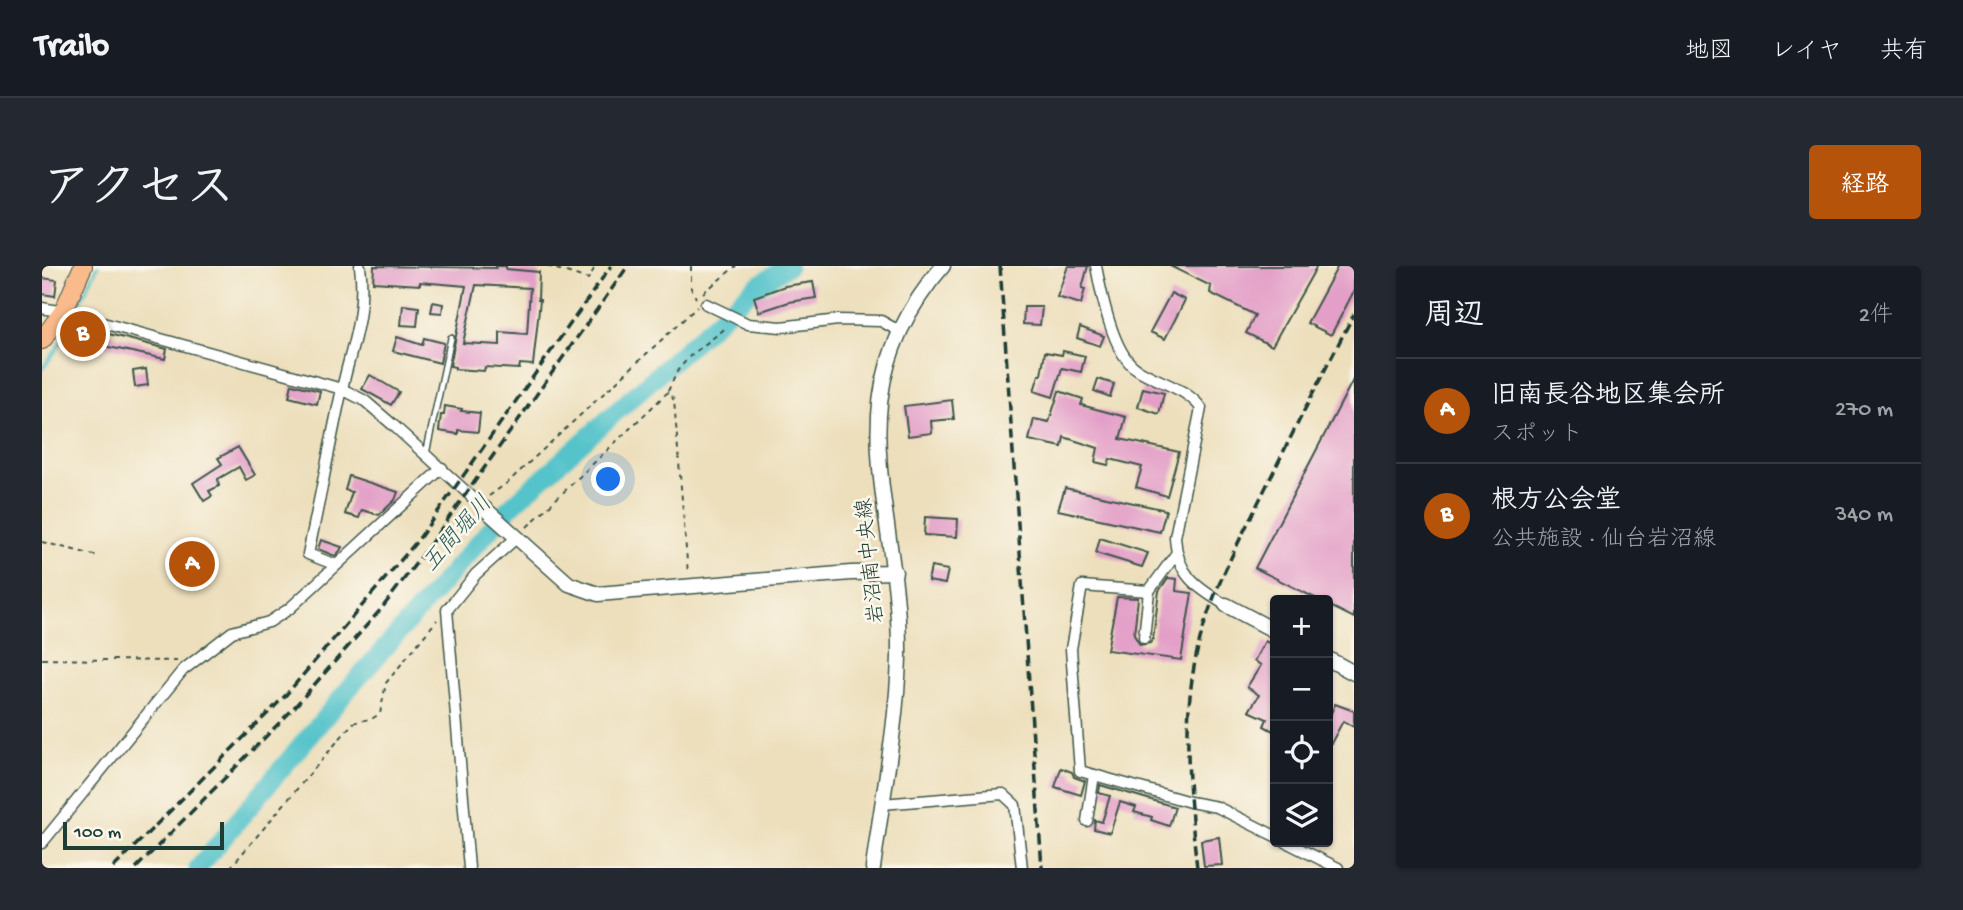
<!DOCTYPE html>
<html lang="ja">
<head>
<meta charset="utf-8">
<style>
  :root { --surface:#171b24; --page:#242831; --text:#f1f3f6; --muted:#9ea1a6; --line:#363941; --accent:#b45309 }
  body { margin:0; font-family:"Gochi Hand","Klee One",sans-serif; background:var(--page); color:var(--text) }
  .controls { position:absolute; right:21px; bottom:21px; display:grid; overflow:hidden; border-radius:7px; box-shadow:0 2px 5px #0004 }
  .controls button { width:63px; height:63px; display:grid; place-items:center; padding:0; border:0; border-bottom:2px solid var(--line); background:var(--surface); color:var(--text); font:35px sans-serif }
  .scale { position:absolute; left:21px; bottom:18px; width:161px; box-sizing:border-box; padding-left:7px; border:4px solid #1f3d34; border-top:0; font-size:19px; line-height:24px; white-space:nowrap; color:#1f3d34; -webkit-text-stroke:5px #fbf7ec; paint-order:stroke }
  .you { position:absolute; left:567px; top:214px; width:24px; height:24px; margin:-18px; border:5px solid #fff; border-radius:50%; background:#1a73e8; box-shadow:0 0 0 10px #1a73e833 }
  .badge { display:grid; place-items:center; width:46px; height:46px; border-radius:50%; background:var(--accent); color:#fff; font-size:23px; font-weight:700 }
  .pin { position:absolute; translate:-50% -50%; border:4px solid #fff; box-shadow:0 2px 7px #0006 }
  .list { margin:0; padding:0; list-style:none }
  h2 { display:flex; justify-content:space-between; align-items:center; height:91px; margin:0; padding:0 28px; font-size:30px }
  h2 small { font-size:23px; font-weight:400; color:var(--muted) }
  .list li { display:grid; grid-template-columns:46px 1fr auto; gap:21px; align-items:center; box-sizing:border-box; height:105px; padding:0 28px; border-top:2px solid var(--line) }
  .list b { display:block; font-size:26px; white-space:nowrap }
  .list p { margin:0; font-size:23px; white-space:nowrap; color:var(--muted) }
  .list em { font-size:23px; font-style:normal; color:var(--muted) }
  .icon { flex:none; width:38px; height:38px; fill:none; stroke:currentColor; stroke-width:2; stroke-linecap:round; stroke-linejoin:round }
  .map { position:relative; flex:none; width:1312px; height:602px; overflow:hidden; border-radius:7px }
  header { display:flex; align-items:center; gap:42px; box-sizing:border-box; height:98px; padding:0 35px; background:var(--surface); border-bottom:2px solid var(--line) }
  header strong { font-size:33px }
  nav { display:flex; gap:38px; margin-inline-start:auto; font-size:24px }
  .intro { display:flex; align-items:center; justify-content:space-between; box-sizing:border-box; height:168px; padding:0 42px }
  h1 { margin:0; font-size:49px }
  .button { padding:18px 32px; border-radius:7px; background:var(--accent); color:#fff; font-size:24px; font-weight:700 }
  main { display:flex; gap:42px; padding:0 42px }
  aside { flex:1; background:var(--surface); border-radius:7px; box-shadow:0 2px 5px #0004 }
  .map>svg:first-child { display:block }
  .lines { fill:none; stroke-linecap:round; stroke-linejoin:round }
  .stream { stroke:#55c3ca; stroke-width:3.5 }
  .river { stroke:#55c3ca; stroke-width:19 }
  .building { fill:#e39fc7; fill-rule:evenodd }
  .service-casing { stroke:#3e5548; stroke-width:8 }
  .minor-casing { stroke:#3e5548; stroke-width:13 }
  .tertiary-casing { stroke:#3e5548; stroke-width:17 }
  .primary-casing { stroke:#3e5548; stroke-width:20 }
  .path { stroke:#3e5548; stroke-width:2; stroke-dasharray:5 5; stroke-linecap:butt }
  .service { stroke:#fff; stroke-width:5 }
  .minor { stroke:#fff; stroke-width:10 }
  .tertiary { stroke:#fff; stroke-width:14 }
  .primary { stroke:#fabb8c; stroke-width:18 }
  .rail { stroke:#1f3d34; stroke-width:3.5; stroke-dasharray:10 5; stroke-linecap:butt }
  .labels { text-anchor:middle; stroke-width:5; stroke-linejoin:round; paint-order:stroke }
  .street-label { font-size:21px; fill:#1f3d34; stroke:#fbf7ec }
  .water-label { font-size:23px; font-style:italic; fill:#2c5e5a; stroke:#fbf7ec }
</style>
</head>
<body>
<header>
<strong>Trailo</strong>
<nav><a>地図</a><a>レイヤ</a><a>共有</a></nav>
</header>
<div class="intro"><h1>アクセス</h1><a class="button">経路</a></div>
<main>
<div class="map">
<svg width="1312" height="602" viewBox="0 0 1312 602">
  <rect width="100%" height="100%" fill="#fbf7ec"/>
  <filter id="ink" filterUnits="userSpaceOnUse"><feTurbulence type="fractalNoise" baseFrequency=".0143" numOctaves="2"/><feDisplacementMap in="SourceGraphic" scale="14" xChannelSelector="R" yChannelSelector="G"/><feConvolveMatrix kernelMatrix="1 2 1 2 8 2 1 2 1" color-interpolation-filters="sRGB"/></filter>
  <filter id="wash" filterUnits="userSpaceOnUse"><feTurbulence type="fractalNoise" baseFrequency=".00686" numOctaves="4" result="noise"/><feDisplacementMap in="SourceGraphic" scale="28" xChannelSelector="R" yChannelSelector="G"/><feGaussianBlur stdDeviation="1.57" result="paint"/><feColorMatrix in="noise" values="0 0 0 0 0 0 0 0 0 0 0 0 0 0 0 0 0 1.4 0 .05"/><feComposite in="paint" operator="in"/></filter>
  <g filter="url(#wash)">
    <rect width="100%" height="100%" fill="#eddfbc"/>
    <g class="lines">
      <!-- stream -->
      <g class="stream">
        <path d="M 36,40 L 56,0"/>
        <path d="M 0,103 L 15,83 L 30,55"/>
      </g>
      <!-- river -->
      <path class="river" d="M 156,602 L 310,419 L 467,242 L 712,22 L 746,0"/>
    </g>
    <g id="blocks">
      <!-- building -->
      <g class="building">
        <path d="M 332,0 L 454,2 L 454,0 L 464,0 L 464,3 L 497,6 L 496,34 L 498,34 L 491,99 L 478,98 L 477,103 L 443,101 L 442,105 L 413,103 L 413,101 L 408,100 L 424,20 L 378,16 L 378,19 L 331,16 ZM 434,19 L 488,22 L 485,68 L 458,66 L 458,79 L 421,77 Z"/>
        <path d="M 1026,0 L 1046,0 L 1040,22 L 1043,23 L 1039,38 L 1015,31 Z"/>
        <path d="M 1128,0 L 1275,0 L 1230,80 L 1204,67 L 1213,49 L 1168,27 L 1169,20 Z"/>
        <path d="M 1296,0 L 1312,0 L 1312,25 L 1289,69 L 1265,57 Z"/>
        <path d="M 0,12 L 15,14 L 13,30 L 0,28 Z"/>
        <path d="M 771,16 L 774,32 L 747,36 L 717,46 L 712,31 L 743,20 Z"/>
        <path d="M 1129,27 L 1143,34 L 1123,73 L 1108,66 Z"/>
        <path d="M 391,36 L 401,38 L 400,47 L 389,46 Z"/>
        <path d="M 361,39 L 377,41 L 375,60 L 359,59 Z"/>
        <path d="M 982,41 L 1000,41 L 998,59 L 981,58 Z"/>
        <path d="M 32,59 L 125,83 L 123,93 L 29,73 Z"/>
        <path d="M 1038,61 L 1062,70 L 1058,80 L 1035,72 Z"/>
        <path d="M 355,71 L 380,79 L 382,72 L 402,77 L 398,97 L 351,85 Z"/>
        <path d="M 1021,85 L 1043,90 L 1039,106 L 1020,102 L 1011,131 L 992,125 L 997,109 L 999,109 L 1003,86 L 1020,89 Z"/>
        <path d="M 104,103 L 106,119 L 93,121 L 91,105 Z"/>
        <path d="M 328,109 L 357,126 L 349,139 L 320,123 Z"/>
        <path d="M 1312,112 L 1312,352 L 1286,339 L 1286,334 L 1277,334 L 1213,302 Z"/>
        <path d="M 1056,113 L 1072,118 L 1068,131 L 1052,125 Z"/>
        <path d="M 250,118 L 278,125 L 275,138 L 247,131 Z"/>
        <path d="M 1101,122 L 1122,127 L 1117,148 L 1096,141 Z"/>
        <path d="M 1017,125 L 1041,133 L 1039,139 L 1084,151 L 1078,173 L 1137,186 L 1125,230 L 1094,221 L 1100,201 L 1068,193 L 1066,199 L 1053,196 L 1056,182 L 1022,171 L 1020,181 L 987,174 L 992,153 L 1007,156 Z"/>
        <path d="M 910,134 L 912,153 L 889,155 L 890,167 L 866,170 L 862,140 Z"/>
        <path d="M 403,140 L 420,143 L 419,145 L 438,147 L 436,166 L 416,164 L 416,168 L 397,165 L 399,149 L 402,149 Z"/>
        <path d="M 196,181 L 213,209 L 204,214 L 197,201 L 176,213 L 177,220 L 167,225 L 170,230 L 162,235 L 151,217 L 180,198 L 176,192 Z"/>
        <path d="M 307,210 L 356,226 L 353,234 L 337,249 L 320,244 L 317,252 L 303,248 L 310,226 L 303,224 Z"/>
        <path d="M 1023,222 L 1124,244 L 1118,266 L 1016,244 Z"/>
        <path d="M 883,251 L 916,253 L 915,271 L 882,269 Z"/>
        <path d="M 1058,272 L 1106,287 L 1100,301 L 1054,287 Z"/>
        <path d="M 279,274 L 300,281 L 298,285 L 293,290 L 276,283 Z"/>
        <path d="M 136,282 L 170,291 L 164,314 L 129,305 Z"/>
        <path d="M 889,301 L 906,304 L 903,318 L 886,315 Z"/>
        <path d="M 1126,312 L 1135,313 L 1134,325 L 1150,327 L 1139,394 L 1065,384 L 1075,331 L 1096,332 L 1092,369 L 1098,379 L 1108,377 L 1111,373 L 1117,325 Z"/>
        <path d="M 1223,375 L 1233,380 L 1233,466 L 1222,460 L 1225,453 L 1207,445 L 1217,429 L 1205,421 L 1219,399 L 1212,395 Z"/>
        <path d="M 1293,438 L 1312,445 L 1312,461 L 1301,455 L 1286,483 L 1286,454 Z"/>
        <path d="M 1019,502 L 1030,506 L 1032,511 L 1043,515 L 1039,529 L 1013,521 Z"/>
        <path d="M 1058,519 L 1133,541 L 1127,560 L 1109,554 L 1110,551 L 1092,546 L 1094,541 L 1078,536 L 1068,567 L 1052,563 L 1053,554 L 1060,556 L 1068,530 L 1057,527 Z"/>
        <path d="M 1177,571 L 1180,599 L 1162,600 L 1159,574 Z"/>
      </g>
    </g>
  </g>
  <g filter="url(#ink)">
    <use href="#blocks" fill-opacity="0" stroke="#3e5548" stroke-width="2"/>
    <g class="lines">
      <defs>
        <path id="service" d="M 384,188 L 409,72"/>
        <g id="minor">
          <path d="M 1054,0 C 1059,27 1071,89 1095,103 C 1117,117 1143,121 1159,142 L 1133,271 C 1135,308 1153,321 1184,339"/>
          <path d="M 664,38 L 706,58 L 739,61 L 796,54 L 839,55 L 857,65"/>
          <path d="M 0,42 L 21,46 L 300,123 L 323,135 L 351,159 L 442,242"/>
          <path d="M 1134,288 L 1107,325 L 1040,320 L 1029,383 L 1038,505 L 1148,536 L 1175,541 L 1233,570"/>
          <path d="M 294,299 L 266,288 C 278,233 288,177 300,123 C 310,78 324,47 318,0"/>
          <path d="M 1102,372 L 1107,325"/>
          <path d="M 840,538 L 961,528 L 973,539 L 980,602"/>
          <path d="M 1045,555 L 1052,509"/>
          <path d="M 1244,576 L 1296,602"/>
          <path d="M 0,577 L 141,404 L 190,366 L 227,356 L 247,343 L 400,202"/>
          <path d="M 427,602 L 405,344 L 434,308 L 474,272"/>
        </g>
        <g id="tertiary">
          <path d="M 442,242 L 527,318 L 556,328 L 809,307 L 853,306"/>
          <path d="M 1184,339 L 1233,365"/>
          <path d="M 1286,393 L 1312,407"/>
          <path d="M 831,602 C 840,532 855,461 857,391 C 859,240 787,132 901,0"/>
        </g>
        <path id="primary" d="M 0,74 L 21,46 L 41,0"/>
      </defs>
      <!-- service casing -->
      <use href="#service" class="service-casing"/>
      <!-- minor casing -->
      <use href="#minor" class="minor-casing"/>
      <!-- tertiary casing -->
      <use href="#tertiary" class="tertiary-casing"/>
      <!-- primary casing -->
      <use href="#primary" class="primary-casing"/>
      <!-- path -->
      <g class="path">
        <path d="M 505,0 L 546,13 L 554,0"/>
        <path d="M 649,0 L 649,22 L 654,32"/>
        <path d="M 661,27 L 694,0"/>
        <path d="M 626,125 L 636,104 L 648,90 L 685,61"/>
        <path d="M 447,230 L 465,217 L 655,41"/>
        <path d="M 485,261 L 626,126 L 632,134 L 646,308"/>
        <path d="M 0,276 L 56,290"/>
        <path d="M 0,393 L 135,395"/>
        <path d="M 188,602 L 311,457 L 331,452 L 338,448 L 344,417 L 395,354"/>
      </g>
      <!-- service -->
      <use href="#service" class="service"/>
      <!-- minor -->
      <use href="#minor" class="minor"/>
      <!-- tertiary -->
      <use href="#tertiary" class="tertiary"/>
      <!-- primary -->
      <use href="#primary" class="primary"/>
      <!-- rail -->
      <g class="rail">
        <path d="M 958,0 L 1000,602"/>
        <path d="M 71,602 L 243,430 L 376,274 L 569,0"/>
        <path d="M 94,602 L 249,445 L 340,342 L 381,288 L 586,0"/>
        <path d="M 1155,602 C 1147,527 1138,448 1158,374 C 1171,324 1195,279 1218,233 C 1249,170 1280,109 1312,48"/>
      </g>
    </g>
  </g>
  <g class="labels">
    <!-- street labels -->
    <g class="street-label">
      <text transform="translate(827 295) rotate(-96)" y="7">岩沼南中央線</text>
    </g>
    <!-- water labels -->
    <g class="water-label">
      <text transform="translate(414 266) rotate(-49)" y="8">五間堀川</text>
    </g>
  </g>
</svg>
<div class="controls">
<button>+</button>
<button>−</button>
<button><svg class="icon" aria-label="locate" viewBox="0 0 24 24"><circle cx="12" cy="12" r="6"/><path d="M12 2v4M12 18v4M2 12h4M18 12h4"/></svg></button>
<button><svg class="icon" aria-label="layers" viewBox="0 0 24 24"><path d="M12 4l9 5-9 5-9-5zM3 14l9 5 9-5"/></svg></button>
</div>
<div class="scale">100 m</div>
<div class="you"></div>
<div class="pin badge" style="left:150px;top:298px">A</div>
<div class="pin badge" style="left:41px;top:68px">B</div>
</div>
<aside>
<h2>周辺<small>2件</small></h2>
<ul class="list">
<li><span class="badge">A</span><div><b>旧南長谷地区集会所</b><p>スポット</p></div><em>270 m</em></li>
<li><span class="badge">B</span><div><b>根方公会堂</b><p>公共施設 · 仙台岩沼線</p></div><em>340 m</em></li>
</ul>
</aside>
</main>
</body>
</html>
